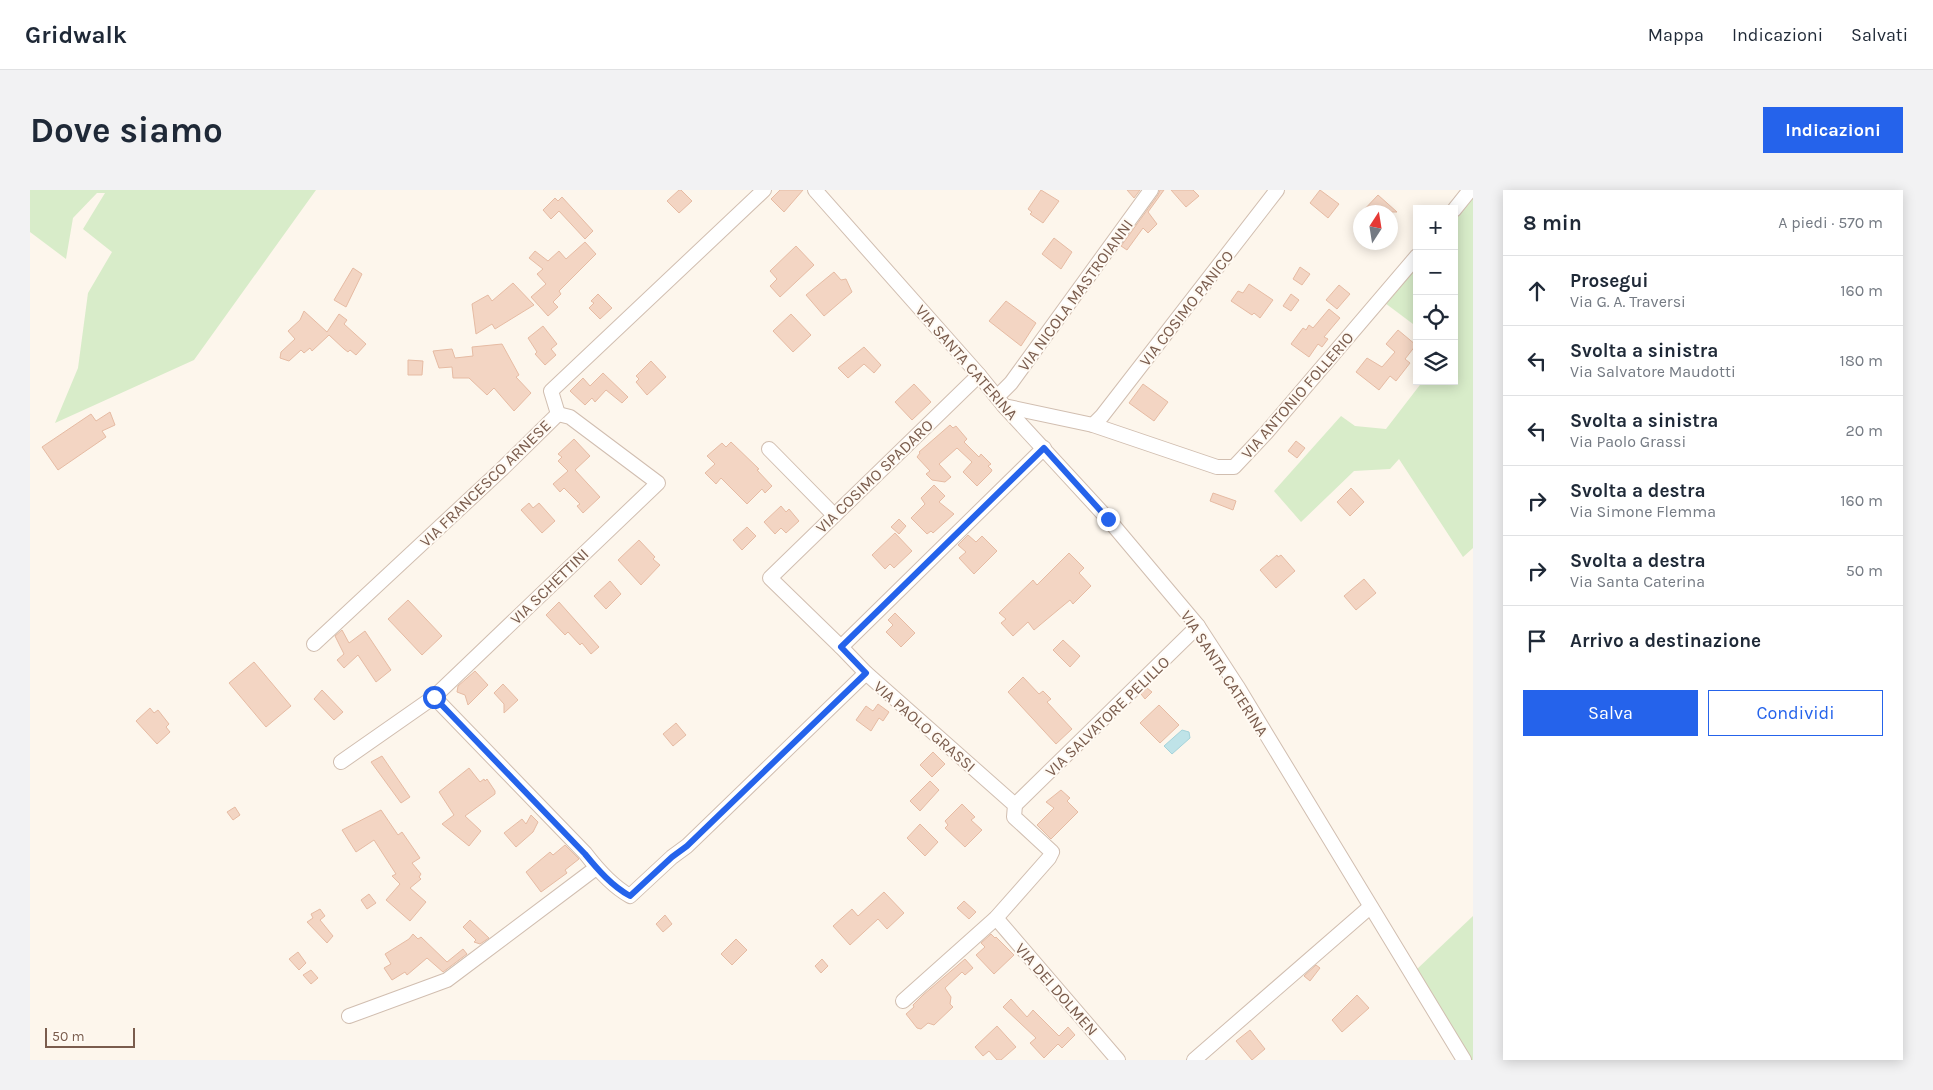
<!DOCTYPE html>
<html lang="it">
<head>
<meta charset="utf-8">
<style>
  :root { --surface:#fff; --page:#f2f2f3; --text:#1f2937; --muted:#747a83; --line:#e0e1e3; --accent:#2563eb }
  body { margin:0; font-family:Karla,sans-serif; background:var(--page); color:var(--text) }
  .controls { position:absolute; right:15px; top:15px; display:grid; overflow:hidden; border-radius:0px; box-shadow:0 2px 12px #0003 }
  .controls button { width:45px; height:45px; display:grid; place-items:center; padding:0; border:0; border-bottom:1px solid var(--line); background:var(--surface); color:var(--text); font:25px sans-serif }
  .compass { position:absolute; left:1323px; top:15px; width:45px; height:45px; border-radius:50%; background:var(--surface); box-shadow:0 2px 12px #0003; rotate:12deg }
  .scale { position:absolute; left:15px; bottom:12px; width:90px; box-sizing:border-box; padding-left:5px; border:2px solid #7a5c4d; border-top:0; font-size:14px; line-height:18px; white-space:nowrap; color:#7a5c4d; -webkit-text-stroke:4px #fffaf3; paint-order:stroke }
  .stop { position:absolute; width:15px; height:15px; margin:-11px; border:4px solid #2563eb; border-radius:50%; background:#fff }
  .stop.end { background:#2563eb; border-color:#fff; box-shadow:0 1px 5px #0008 }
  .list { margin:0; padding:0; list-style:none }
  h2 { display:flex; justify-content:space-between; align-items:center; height:65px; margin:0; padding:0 20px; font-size:21px }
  h2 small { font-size:16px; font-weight:400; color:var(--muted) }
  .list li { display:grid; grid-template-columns:32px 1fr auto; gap:15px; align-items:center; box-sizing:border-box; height:70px; padding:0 20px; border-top:1px solid var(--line) }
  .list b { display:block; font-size:19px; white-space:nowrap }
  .list p { margin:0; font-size:16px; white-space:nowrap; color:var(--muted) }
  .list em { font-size:16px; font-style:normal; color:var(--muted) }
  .actions { display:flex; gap:10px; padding:15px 20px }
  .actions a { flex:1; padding:11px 0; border:1px solid var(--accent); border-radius:0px; text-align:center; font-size:18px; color:var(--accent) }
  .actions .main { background:var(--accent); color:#fff }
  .icon { flex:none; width:28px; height:28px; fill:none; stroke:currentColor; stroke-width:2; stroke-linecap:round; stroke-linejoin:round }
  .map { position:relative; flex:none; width:1443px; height:870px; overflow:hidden; border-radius:0px }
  header { display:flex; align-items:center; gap:30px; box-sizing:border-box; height:70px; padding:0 25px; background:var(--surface); border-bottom:1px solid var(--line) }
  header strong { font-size:24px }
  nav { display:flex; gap:28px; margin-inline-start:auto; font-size:18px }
  .intro { display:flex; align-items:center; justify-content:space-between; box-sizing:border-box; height:120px; padding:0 30px }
  h1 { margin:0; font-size:35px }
  .button { padding:12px 22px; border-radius:0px; background:var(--accent); color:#fff; font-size:18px; font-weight:700 }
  main { display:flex; gap:30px; padding:0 30px }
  aside { flex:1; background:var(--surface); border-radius:0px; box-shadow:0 2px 12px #0003 }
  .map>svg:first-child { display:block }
  .green { fill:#d8ecc9 }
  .water { fill:#bfe3e8; stroke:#a5d3da }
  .building { fill:#f3d5c3; stroke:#e6bba3 }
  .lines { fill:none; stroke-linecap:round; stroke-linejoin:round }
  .minor-casing { stroke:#d1beb0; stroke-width:16 }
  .minor { stroke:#fff; stroke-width:14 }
  .route { stroke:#2563eb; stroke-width:6 }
  .labels { text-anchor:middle; stroke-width:4; stroke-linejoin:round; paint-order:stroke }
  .street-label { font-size:16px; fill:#7a5c4d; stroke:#fffaf3 }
</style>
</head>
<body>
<header>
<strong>Gridwalk</strong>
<nav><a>Mappa</a><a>Indicazioni</a><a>Salvati</a></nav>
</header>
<div class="intro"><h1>Dove siamo</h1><a class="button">Indicazioni</a></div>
<main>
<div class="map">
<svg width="1443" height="870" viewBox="0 0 1443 870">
  <rect width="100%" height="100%" fill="#fdf6ec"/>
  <!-- green -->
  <g class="green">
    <path d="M 0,0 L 286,0 L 164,170 L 25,233 L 48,178 L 58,103 L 82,62 L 53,39 L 75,3 L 67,3 L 43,28 L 36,69 L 0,42 Z"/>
    <path d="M 1443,1 L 1443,358 L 1433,367 L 1369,269 L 1360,279 L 1324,281 L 1271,332 L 1244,301 L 1311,226 L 1325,236 L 1356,239 L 1393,191 L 1424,191 L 1424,24 Z"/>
    <path d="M 1387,72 L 1387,137 L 1355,113 Z"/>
    <path d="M 1443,726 L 1443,870 L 1439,870 L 1385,781 Z"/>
  </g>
  <!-- water -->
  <path class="water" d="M 1152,540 L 1159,542 L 1160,548 L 1142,564 L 1134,556 Z"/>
  <!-- building -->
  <g class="building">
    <path d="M 649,0 L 651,0 L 662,11 L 649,23 L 637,11 Z"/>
    <path d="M 750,0 L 773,0 L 754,22 L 741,9 Z"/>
    <path d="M 1011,0 L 1029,11 L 1013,33 L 1000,24 L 1002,22 L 998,19 Z"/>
    <path d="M 1097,0 L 1110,0 L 1104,8 Z"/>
    <path d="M 1130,0 L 1134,0 L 1118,22 L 1127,34 L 1118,43 L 1113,38 L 1097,60 L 1091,56 L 1128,5 Z"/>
    <path d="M 1141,0 L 1163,0 L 1169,6 L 1156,17 Z"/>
    <path d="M 1290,0 L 1309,14 L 1298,28 L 1280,13 Z"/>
    <path d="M 1348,5 L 1367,22 L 1332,22 Z"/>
    <path d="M 532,7 L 563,41 L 555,49 L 529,21 L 521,29 L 513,20 L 525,8 L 528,11 Z"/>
    <path d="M 1024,48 L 1042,62 L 1031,79 L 1012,64 Z"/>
    <path d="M 555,52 L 566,64 L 529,101 L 531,104 L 523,112 L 528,117 L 518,126 L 501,107 L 516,94 L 507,84 L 513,79 L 499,68 L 505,61 L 518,71 L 529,61 L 536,69 Z"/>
    <path d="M 766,56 L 784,75 L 750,107 L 740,96 L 747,89 L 740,81 Z"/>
    <path d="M 1270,77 L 1280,84 L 1272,95 L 1263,89 Z"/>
    <path d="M 323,78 L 332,84 L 316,117 L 304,110 Z"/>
    <path d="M 804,82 L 811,90 L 816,89 L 822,102 L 794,126 L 776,105 Z"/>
    <path d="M 483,93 L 504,115 L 465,139 L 462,134 L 446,144 L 442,114 L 458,105 L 462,111 Z"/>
    <path d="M 1219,94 L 1243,110 L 1230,128 L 1224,123 L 1222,125 L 1201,111 L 1208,101 L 1213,103 Z"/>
    <path d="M 1309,95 L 1320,104 L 1307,119 L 1296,110 Z"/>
    <path d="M 568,104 L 582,118 L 570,129 L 559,118 L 564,113 L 561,111 Z"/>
    <path d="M 1261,104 L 1269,110 L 1261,121 L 1253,116 Z"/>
    <path d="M 976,111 L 1006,133 L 991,156 L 959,131 Z"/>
    <path d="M 1299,119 L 1310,128 L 1294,147 L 1298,149 L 1292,157 L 1288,154 L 1279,167 L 1261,154 L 1273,138 L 1276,140 L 1279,135 L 1283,138 Z"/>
    <path d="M 274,121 L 297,142 L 309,124 L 317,130 L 314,134 L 336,154 L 326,165 L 320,160 L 318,162 L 314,159 L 299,145 L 282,161 L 280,158 L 274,163 L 271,160 L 259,171 L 250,168 L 251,162 L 265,149 L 258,141 L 270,130 Z"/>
    <path d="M 761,124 L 781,145 L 763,162 L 743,141 Z"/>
    <path d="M 513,136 L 527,154 L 521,159 L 526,165 L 515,175 L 505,164 L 507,162 L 498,148 Z"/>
    <path d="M 1368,140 L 1386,155 L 1375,169 L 1380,173 L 1366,191 L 1360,186 L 1349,200 L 1326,182 L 1337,168 L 1352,177 L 1365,162 L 1356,154 Z"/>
    <path d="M 472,154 L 489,185 L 486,187 L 501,203 L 484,221 L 464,198 L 457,205 L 439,188 L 423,188 L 422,177 L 409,178 L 403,161 L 422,159 L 425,168 L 443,166 L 442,157 Z"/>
    <path d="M 834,157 L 851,175 L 844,183 L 834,174 L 818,188 L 808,178 Z"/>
    <path d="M 378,170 L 393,171 L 392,185 L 378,185 Z"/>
    <path d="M 621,171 L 636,187 L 617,205 L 606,192 L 609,189 L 606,186 Z"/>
    <path d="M 573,183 L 598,207 L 592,213 L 576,200 L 565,212 L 562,208 L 555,215 L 540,201 L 553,188 L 560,196 Z"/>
    <path d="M 884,194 L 901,212 L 882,230 L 865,212 Z"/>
    <path d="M 1113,194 L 1138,212 L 1124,231 L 1099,213 Z"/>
    <path d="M 80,222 L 85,235 L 72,241 L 76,247 L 28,280 L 12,257 L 61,224 L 66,231 Z"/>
    <path d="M 920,235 L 923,238 L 926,236 L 937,249 L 934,252 L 949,267 L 951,264 L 961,274 L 958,276 L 962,280 L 961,282 L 947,296 L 933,282 L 942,272 L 927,258 L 909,274 L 921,287 L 915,292 L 902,290 L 896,284 L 900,281 L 887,267 L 890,263 L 889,262 Z"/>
    <path d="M 544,249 L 560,266 L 545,280 L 570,307 L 553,323 L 547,316 L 550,314 L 534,298 L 530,302 L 523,294 L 538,281 L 528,271 L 532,267 L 528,264 Z"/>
    <path d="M 1266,251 L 1275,258 L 1267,268 L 1258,261 Z"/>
    <path d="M 701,252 L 729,279 L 727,280 L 742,296 L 735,303 L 732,299 L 717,314 L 691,288 L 686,294 L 675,283 L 685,274 L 677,266 L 692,253 L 696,257 Z"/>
    <path d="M 904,295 L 915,306 L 909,312 L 924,324 L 903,343 L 901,341 L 897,344 L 881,328 L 895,314 L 891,308 Z"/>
    <path d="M 1321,298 L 1334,312 L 1320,326 L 1307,312 Z"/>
    <path d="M 1183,303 L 1206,311 L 1203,320 L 1180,311 Z"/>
    <path d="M 499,313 L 503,318 L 509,313 L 525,331 L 512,343 L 491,320 Z"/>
    <path d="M 751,316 L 756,322 L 759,319 L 769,331 L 756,343 L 751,338 L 745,344 L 734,332 Z"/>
    <path d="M 869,329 L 876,336 L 869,344 L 861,337 Z"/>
    <path d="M 717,337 L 726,346 L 712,360 L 703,350 Z"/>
    <path d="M 865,343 L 882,361 L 864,378 L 860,374 L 855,379 L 842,365 Z"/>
    <path d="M 938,345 L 946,352 L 952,346 L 967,361 L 944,384 L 929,368 L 936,362 L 928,355 Z"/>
    <path d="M 609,350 L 625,367 L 623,369 L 630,375 L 611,395 L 588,370 Z"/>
    <path d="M 1039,363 L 1054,378 L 1049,383 L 1061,396 L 1043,414 L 1040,410 L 1004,440 L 998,432 L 983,446 L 971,433 L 976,429 L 969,423 L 1003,390 L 1007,395 Z"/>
    <path d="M 1247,365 L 1248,367 L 1251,365 L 1265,381 L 1246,398 L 1230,380 Z"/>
    <path d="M 1334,389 L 1346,403 L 1326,420 L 1314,406 Z"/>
    <path d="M 580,391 L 591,404 L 576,419 L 564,406 Z"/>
    <path d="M 378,410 L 412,446 L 392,465 L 358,429 Z"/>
    <path d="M 529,412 L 569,457 L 561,464 L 552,453 L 550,455 L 538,442 L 535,445 L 516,425 Z"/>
    <path d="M 865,423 L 885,443 L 871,457 L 856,442 L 863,435 L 858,430 Z"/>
    <path d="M 312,440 L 319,453 L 335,441 L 361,480 L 346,492 L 328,465 L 314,478 L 307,470 L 314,464 L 305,446 Z"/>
    <path d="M 1033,450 L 1050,466 L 1040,477 L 1023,460 Z"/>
    <path d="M 224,472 L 261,516 L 236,537 L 199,493 Z"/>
    <path d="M 445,481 L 458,495 L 438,515 L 435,505 L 427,502 L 428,496 Z"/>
    <path d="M 993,487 L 1009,504 L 1013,501 L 1021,509 L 1017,512 L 1042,539 L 1026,554 L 978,502 Z"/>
    <path d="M 473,494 L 488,510 L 474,523 L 474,514 L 464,503 Z"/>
    <path d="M 1117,498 L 1122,502 L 1115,509 L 1111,504 Z"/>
    <path d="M 292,500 L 313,522 L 304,530 L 284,509 Z"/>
    <path d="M 848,514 L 859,522 L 853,531 L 849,528 L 841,541 L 826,530 L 836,516 L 843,521 Z"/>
    <path d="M 1129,515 L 1149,535 L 1130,553 L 1110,533 Z"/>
    <path d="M 120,518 L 124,523 L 128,520 L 139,534 L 136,537 L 140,542 L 127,554 L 106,531 Z"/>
    <path d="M 646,533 L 656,545 L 643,556 L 633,544 Z"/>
    <path d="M 903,562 L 915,574 L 902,587 L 890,575 Z"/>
    <path d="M 352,566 L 380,607 L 371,613 L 341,572 Z"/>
    <path d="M 439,578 L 450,592 L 454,589 L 455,591 L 457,589 L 465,601 L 465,604 L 435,626 L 451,641 L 439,656 L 412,634 L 424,625 L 409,602 Z"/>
    <path d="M 900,591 L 909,600 L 890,621 L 880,611 Z"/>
    <path d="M 1031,600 L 1040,608 L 1037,611 L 1048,622 L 1021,649 L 1007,635 L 1024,618 L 1016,612 Z"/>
    <path d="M 932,614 L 945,627 L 941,630 L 952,640 L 935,657 L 915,638 L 918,635 L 915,631 Z"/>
    <path d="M 205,617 L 210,625 L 203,630 L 197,622 Z"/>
    <path d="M 351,620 L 368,645 L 372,642 L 390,668 L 382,673 L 391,684 L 389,687 L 391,689 L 380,698 L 396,712 L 380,731 L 356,710 L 370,694 L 362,686 L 366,684 L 344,650 L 326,662 L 312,640 Z"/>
    <path d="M 501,625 L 508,632 L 503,642 L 486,657 L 474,643 L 492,629 L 496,634 Z"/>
    <path d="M 890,634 L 908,652 L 895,666 L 877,648 Z"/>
    <path d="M 535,655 L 549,669 L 535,680 L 537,683 L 511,702 L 496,682 L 520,662 L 523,665 Z"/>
    <path d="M 854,702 L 874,723 L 857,739 L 848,729 L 820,755 L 803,736 L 822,719 L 828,726 Z"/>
    <path d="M 339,704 L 346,713 L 337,719 L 331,710 Z"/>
    <path d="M 934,711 L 946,722 L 939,729 L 927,718 Z"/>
    <path d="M 290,719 L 295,726 L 290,730 L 303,746 L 297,753 L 277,732 L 283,728 L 281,724 Z"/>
    <path d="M 635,725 L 642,734 L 633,742 L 626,734 Z"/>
    <path d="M 440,730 L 459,748 L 450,754 L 444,752 L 446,750 L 433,737 Z"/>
    <path d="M 383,744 L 388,749 L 391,747 L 417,772 L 433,759 L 437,764 L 413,782 L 397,768 L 377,785 L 375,782 L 362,790 L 354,778 L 361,774 L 355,764 L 379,749 Z"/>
    <path d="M 961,744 L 965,748 L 966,747 L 984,765 L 964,784 L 946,765 L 955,757 L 951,753 Z"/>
    <path d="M 706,749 L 717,760 L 702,775 L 691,764 Z"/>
    <path d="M 268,762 L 276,773 L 269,780 L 259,769 Z"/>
    <path d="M 792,769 L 798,776 L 791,783 L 785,776 Z"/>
    <path d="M 935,769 L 943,778 L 935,785 L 932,782 L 915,798 L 921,807 L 920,814 L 923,817 L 904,835 L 898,833 L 891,839 L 887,838 L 876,824 L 884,817 L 883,815 L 893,805 Z"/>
    <path d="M 1286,775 L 1290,778 L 1280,791 L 1274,786 Z"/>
    <path d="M 281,780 L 288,788 L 281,794 L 273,785 Z"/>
    <path d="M 1327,805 L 1339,818 L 1312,842 L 1302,830 Z"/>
    <path d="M 981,809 L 997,827 L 1003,820 L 1029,846 L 1038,837 L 1045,845 L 1032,858 L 1028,854 L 1014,868 L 1000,853 L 1006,848 L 973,817 Z"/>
    <path d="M 967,836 L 986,857 L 971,870 L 967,870 L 959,861 L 953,866 L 945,857 Z"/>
    <path d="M 1220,840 L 1235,859 L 1222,870 L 1206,851 Z"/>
  </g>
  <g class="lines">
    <defs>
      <g id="minor">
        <path d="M 785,0 L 949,185 L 974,216 L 1078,329 L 1168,436 L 1207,496 L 1434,870"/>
        <path d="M 1424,20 L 1440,0"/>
        <path d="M 967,207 L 981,193 L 1121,0"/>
        <path d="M 974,216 L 1063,235 L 1187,277 L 1204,277 L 1236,243 L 1387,66"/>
        <path d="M 1063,235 L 1072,226 L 1247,0"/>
        <path d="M 739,259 L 804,325"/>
        <path d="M 284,454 L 471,280 L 528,224 L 521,201 L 734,0"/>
        <path d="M 811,457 L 1014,258"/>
        <path d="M 404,507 L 555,663 C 568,680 582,696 600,706 L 642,667 L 657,656 L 836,483"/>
        <path d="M 311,572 L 404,507 L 628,293 L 540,227 L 528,224"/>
        <path d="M 985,615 L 1168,436"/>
        <path d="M 966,728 L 1088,870"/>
        <path d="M 873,811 L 966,728 L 1019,668 L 1022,662 L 984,627 L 985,615 L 836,483 L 811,457 L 740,388 L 949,185"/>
        <path d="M 319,826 L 417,790 L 566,678"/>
        <path d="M 1164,870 L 1340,717"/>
      </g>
    </defs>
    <!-- minor casing -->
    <use href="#minor" class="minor-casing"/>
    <!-- minor -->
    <use href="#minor" class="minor"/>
  </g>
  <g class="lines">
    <!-- route -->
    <path class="route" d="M 404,507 L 555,664 C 568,680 582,696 600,706 L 642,667 L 657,656 L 836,483 L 811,457 L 1014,258 L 1078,329"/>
  </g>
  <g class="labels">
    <!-- street labels -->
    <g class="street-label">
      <text transform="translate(1045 105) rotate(-54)" y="6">VIA NICOLA MASTROIANNI</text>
      <text transform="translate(1156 118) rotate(-52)" y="6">VIA COSIMO PANICO</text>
      <text transform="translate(937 172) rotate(49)" y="6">VIA SANTA CATERINA</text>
      <text transform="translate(1267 205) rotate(-49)" y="6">VIA ANTONIO FOLLERIO</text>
      <text transform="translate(844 286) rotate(-44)" y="6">VIA COSIMO SPADARO</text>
      <text transform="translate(455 293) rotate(-44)" y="6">VIA FRANCESCO ARNESE</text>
      <text transform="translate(519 396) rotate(-44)" y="6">VIA SCHETTINI</text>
      <text transform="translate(1195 483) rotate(57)" y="6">VIA SANTA CATERINA</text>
      <text transform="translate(1077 526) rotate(-44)" y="6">VIA SALVATORE PELILLO</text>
      <text transform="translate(895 536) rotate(41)" y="6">VIA PAOLO GRASSI</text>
      <text transform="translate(1027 799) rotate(49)" y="6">VIA DEI DOLMEN</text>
    </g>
  </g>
</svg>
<div class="controls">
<button>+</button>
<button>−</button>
<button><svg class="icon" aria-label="locate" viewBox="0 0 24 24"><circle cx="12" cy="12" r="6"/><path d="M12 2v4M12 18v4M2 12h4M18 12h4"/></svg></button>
<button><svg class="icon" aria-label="layers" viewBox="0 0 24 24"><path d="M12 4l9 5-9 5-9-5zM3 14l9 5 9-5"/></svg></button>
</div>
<svg class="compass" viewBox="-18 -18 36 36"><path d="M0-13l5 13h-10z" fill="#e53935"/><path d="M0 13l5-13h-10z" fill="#747a83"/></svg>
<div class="scale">50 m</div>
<div class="stop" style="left:404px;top:507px"></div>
<div class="stop end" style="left:1078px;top:329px"></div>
</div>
<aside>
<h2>8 min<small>A piedi · 570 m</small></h2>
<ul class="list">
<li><svg class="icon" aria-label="ahead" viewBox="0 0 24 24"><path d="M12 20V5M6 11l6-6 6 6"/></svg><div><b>Prosegui</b><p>Via G. A. Traversi</p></div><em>160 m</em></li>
<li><svg class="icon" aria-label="left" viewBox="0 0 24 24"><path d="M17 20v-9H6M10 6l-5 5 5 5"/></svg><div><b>Svolta a sinistra</b><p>Via Salvatore Maudotti</p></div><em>180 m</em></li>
<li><svg class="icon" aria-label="left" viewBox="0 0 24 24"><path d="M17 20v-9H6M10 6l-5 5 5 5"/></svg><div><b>Svolta a sinistra</b><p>Via Paolo Grassi</p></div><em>20 m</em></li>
<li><svg class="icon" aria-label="right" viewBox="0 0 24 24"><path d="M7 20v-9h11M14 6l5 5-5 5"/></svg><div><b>Svolta a destra</b><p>Via Simone Flemma</p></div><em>160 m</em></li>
<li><svg class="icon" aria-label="right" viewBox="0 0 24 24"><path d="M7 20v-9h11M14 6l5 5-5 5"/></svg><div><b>Svolta a destra</b><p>Via Santa Caterina</p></div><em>50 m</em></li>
<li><svg class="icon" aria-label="arrive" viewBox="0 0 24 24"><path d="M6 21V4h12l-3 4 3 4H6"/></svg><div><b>Arrivo a destinazione</b></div></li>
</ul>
<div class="actions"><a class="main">Salva</a><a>Condividi</a></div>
</aside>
</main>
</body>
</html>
